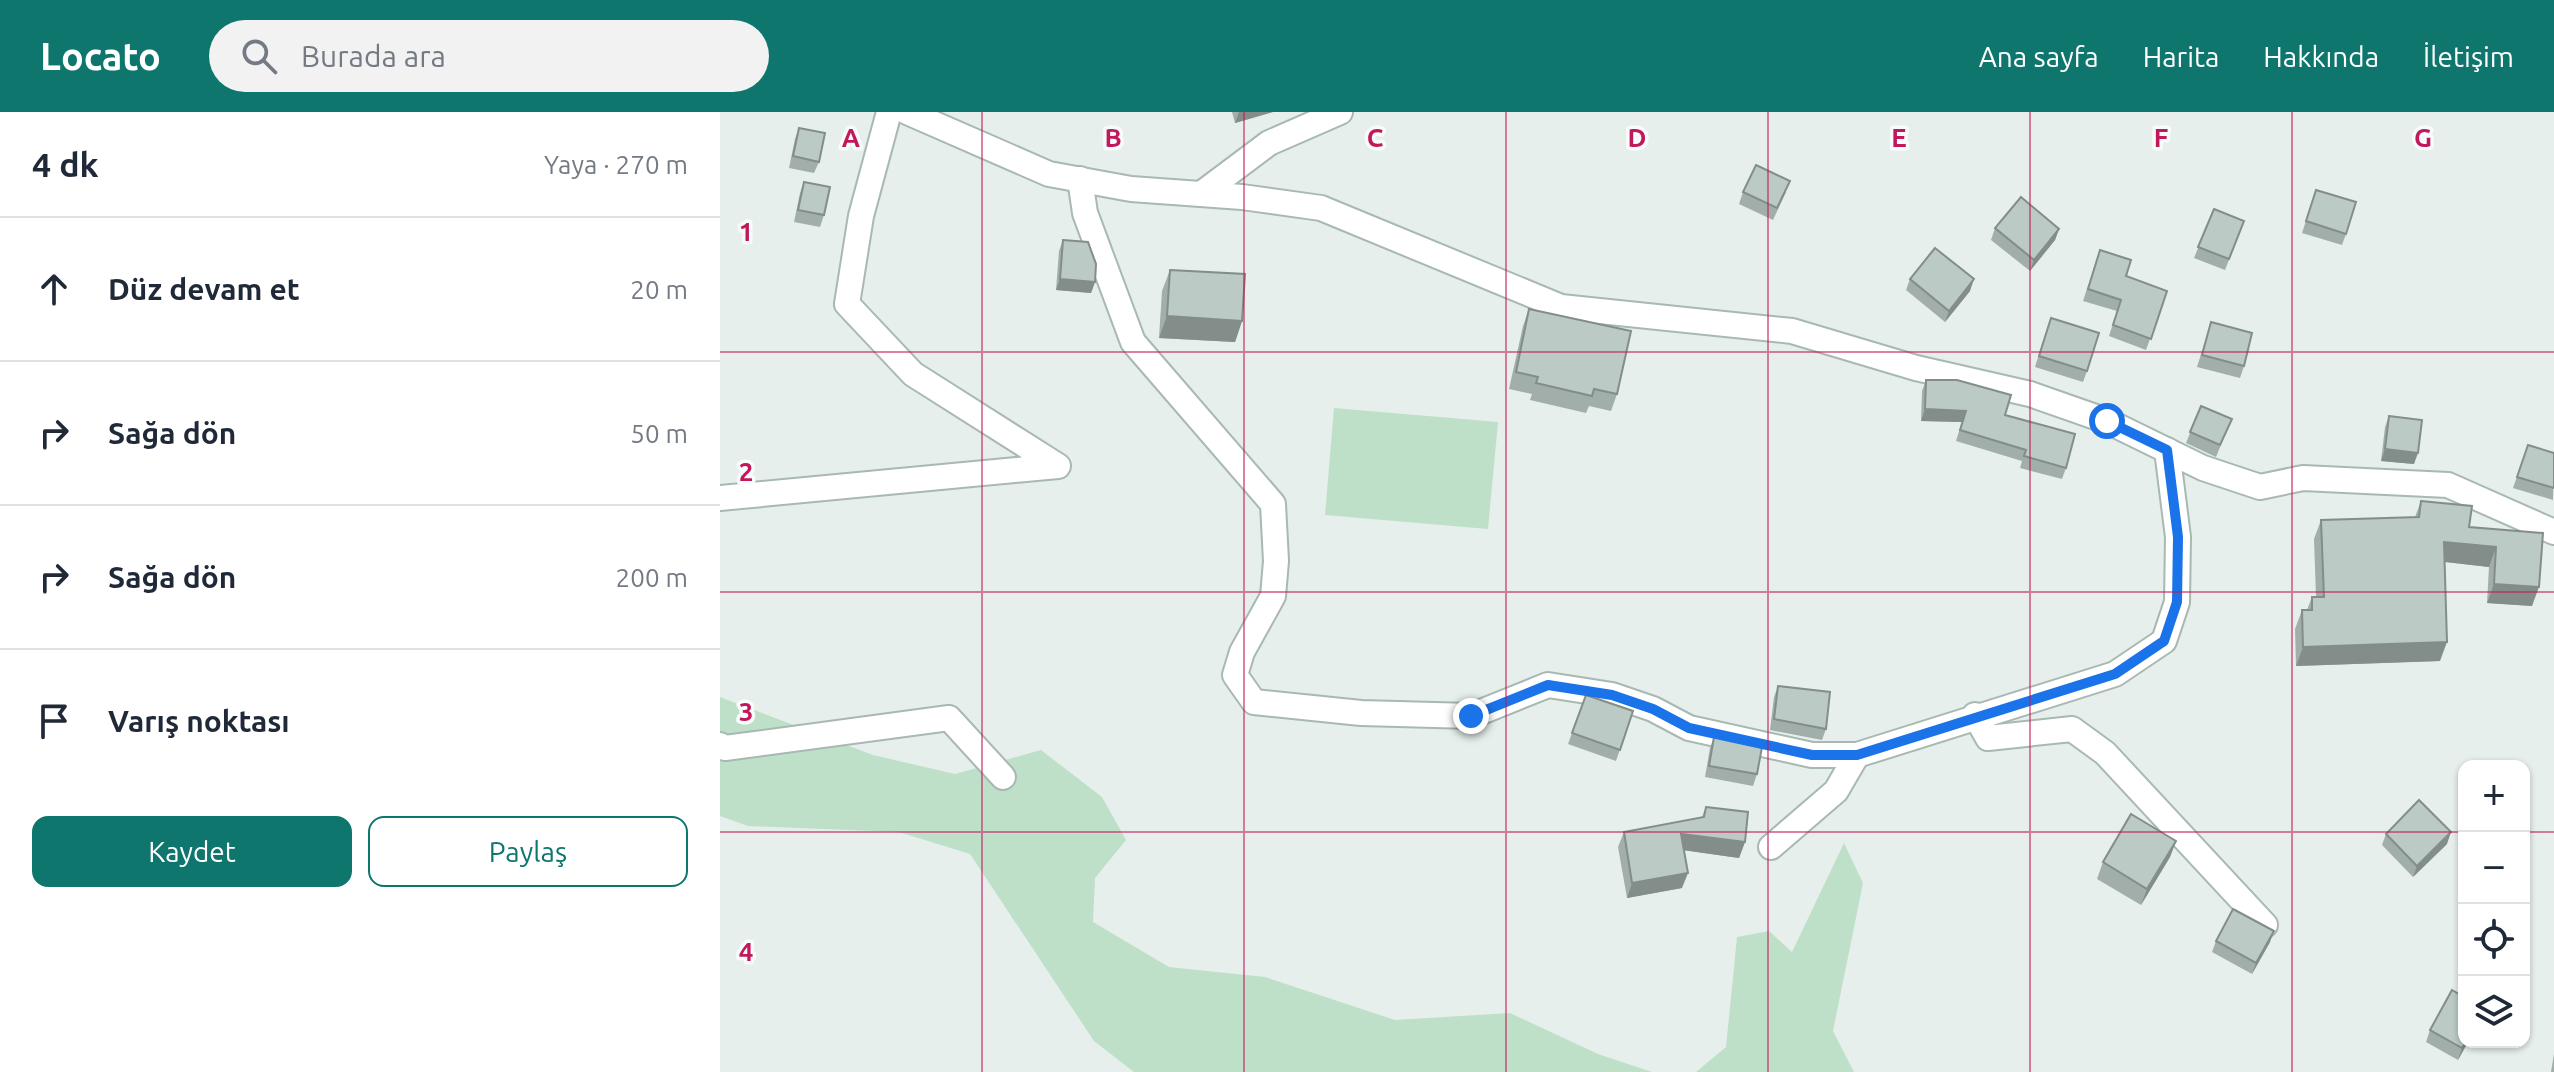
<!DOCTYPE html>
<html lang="tr">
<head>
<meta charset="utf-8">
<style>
  :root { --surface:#fff; --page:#f2f2f3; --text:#1f2937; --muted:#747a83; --line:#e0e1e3; --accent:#0f766e }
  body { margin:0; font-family:Ubuntu,sans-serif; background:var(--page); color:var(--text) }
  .controls { position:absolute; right:24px; bottom:24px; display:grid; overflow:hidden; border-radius:16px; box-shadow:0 2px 6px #0004 }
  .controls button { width:72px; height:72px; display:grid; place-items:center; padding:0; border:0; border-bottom:2px solid var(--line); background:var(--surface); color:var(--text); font:40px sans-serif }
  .stop { position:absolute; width:24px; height:24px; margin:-18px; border:6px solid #1a73e8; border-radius:50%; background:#fff }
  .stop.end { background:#1a73e8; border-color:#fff; box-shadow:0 2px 8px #0008 }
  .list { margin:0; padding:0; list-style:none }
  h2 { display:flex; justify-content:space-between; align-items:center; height:104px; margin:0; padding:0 32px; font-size:34px }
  h2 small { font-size:26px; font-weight:400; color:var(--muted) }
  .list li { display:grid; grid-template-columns:52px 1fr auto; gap:24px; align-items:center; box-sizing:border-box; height:144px; padding:0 32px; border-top:2px solid var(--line) }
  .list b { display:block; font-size:30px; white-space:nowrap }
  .list em { font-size:26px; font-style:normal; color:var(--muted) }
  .actions { display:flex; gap:16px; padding:24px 32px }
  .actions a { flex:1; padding:18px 0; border:2px solid var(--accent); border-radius:16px; text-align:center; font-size:28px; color:var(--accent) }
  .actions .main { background:var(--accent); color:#fff }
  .icon { flex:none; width:44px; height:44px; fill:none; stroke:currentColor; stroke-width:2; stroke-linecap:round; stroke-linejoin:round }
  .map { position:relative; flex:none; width:1834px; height:960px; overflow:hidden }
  header { display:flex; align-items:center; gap:48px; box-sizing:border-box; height:112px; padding:0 40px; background:var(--accent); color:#fff }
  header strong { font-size:38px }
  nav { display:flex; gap:44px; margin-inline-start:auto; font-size:28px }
  .search { width:560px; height:72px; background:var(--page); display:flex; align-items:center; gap:20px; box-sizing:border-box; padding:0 28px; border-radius:44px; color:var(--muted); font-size:30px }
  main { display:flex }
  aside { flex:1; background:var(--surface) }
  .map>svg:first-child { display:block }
  .green { fill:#bfe0c8 }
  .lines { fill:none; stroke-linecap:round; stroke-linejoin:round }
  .minor-casing { stroke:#a8b8b2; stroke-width:28 }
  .minor { stroke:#fff; stroke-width:24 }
  .wall { fill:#a1aea9 }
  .shaded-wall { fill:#838d89 }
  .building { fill:#bbcac4; stroke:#838d89; stroke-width:2 }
  .route { stroke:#1a73e8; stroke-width:10 }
  .grid { fill:none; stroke:#c2185b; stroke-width:2; stroke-opacity:0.55 }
  .grid-label { font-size:26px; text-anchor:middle; font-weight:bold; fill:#c2185b; stroke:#f7fbf9; stroke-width:7; stroke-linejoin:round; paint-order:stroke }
</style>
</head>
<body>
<header>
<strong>Locato</strong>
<div class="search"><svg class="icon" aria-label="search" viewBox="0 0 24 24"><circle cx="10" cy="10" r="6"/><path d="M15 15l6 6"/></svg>Burada ara</div>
<nav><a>Ana sayfa</a><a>Harita</a><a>Hakkında</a><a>İletişim</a></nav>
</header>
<main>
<aside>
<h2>4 dk<small>Yaya · 270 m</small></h2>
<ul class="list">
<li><svg class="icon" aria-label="ahead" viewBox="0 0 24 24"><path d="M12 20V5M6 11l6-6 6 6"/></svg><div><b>Düz devam et</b></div><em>20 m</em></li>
<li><svg class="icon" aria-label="right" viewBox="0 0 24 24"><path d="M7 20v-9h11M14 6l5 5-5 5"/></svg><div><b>Sağa dön</b></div><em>50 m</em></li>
<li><svg class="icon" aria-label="right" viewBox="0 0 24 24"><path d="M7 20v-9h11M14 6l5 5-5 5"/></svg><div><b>Sağa dön</b></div><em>200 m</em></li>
<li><svg class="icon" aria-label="arrive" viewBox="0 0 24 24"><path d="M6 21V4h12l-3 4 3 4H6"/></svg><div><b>Varış noktası</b></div></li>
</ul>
<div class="actions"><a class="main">Kaydet</a><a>Paylaş</a></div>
</aside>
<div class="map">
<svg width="1834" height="960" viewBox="0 0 1834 960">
  <rect width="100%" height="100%" fill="#e6efeb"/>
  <!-- green -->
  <g class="green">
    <path d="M 614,296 L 778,310 L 768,417 L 605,403 Z"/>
    <path d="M 0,585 L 153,643 L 235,662 L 321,638 L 382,685 L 406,728 L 375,766 L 373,810 L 449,855 L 545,865 L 675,908 L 790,901 L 878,942 L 932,960 L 414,960 L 374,929 L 250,742 L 179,720 L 28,714 L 0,704 Z"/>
    <path d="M 1124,731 L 1143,771 L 1113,919 L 1134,960 L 976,960 L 1006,935 L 1017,825 L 1049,819 L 1072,840 Z"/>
  </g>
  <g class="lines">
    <defs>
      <g id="minor">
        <path d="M 187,0 L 329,62 L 411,77 L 522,85 L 601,96 L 841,195 L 1072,219 L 1196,256 L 1310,282 L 1387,309 L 1483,356 L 1540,375 L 1583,366 L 1728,373 L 1834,420"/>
        <path d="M 360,67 L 365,101 L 413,230 L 553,392 L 556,449 L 553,484 L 522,540 L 515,563 L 534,590 L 641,601 L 751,604 L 828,573 L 892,583 L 933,597 L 969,616 L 1092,643 L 1137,643 L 1395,562 L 1444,529 L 1457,490 L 1458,425 L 1447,338"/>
        <path d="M 481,82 L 549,31 L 620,0"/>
        <path d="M 0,386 L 338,354 L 193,262 L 127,192 L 141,104 L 169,0"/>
        <path d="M 1255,603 L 1268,626 L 1352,617 L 1385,641 L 1545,813"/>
        <path d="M 0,633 L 5,636 L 229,606 L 283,665"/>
        <path d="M 1051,735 L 1116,679 L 1137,643"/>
      </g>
    </defs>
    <!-- minor casing -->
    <use href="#minor" class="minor-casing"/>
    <!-- minor -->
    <use href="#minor" class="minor"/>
  </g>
  <!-- wall -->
  <g class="wall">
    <path d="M 512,0 L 553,0 L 515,11 Z"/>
    <path d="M 79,16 L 99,50 L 94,61 L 69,56 L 75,27 Z"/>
    <path d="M 84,70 L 104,103 L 100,115 L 74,110 L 80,81 Z"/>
    <path d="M 1596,78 L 1626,122 L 1622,133 L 1582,121 Z"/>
    <path d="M 1023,80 L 1066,80 L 1053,108 L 1019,92 Z"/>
    <path d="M 1494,97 L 1524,109 L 1505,158 L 1474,146 Z"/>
    <path d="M 1275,116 L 1339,117 L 1335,128 L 1310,159 L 1271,128 Z"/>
    <path d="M 343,128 L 375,170 L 371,181 L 336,178 L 339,139 Z"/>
    <path d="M 1376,149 L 1406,164 L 1447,179 L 1426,238 L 1389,224 L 1397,199 L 1363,189 Z"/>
    <path d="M 450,158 L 522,209 L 515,230 L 439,226 L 442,179 Z"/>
    <path d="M 1190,167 L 1250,179 L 1225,210 L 1186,178 Z"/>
    <path d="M 809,197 L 897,282 L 891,299 L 869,294 L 866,301 L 810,288 L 812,282 L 789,277 L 803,214 Z"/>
    <path d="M 1491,210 L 1524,254 L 1520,266 L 1477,255 Z"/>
    <path d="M 1327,217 L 1367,259 L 1363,270 L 1315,255 Z"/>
    <path d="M 1206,268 L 1346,356 L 1342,367 L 1300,356 L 1302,349 L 1236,329 L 1242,310 L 1201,309 L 1202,279 Z"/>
    <path d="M 1481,294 L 1507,318 L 1496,345 L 1466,331 Z"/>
    <path d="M 1669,304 L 1694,352 L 1661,349 L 1665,315 Z"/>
    <path d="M 1808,333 L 1834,341 L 1833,388 L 1793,376 Z"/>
    <path d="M 1701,389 L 1749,415 L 1823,421 L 1812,494 L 1767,491 L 1769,455 L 1725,450 L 1720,549 L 1576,554 L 1575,517 L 1582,498 L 1587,498 L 1592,485 L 1596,485 L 1594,427 L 1601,408 L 1695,405 Z"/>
    <path d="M 1058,574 L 1106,617 L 1102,628 L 1050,618 L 1054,585 Z"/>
    <path d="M 866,583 L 913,599 L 896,649 L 848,632 Z"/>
    <path d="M 994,625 L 1037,662 L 1033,674 L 985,665 L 990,636 Z"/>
    <path d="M 986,695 L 1025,730 L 1019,746 L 964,738 L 962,776 L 907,786 L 898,735 L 904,720 L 982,705 Z"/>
    <path d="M 1666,722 L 1727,732 L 1693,765 L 1662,733 Z"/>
    <path d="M 1456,729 L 1450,745 L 1421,793 L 1377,767 L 1383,750 Z"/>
    <path d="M 1496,829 L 1550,830 L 1532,862 L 1492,840 Z"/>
    <path d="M 1710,918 L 1748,930 L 1738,948 L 1706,930 Z"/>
    <path d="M 1834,942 L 1834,960 L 1831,960 Z"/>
  </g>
  <!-- shaded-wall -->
  <g class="shaded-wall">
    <path d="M 519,0 L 553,0 L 515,11 Z"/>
    <path d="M 1339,117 L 1335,128 L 1310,159 L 1314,148 Z"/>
    <path d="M 340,167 L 375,170 L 371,181 L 336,178 Z"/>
    <path d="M 1254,167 L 1250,179 L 1225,210 L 1229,199 Z"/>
    <path d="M 447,204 L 522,209 L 515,230 L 439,226 Z"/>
    <path d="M 1205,297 L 1246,299 L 1242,310 L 1201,309 Z"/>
    <path d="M 1665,337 L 1698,341 L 1694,352 L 1661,349 Z"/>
    <path d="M 1724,430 L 1776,435 L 1769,455 L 1717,449 Z"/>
    <path d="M 1774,472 L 1819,475 L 1812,494 L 1767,491 Z"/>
    <path d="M 1727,530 L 1720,549 L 1576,554 L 1583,535 Z"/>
    <path d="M 1731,720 L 1727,732 L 1693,765 L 1697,754 Z"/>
    <path d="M 961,722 L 1025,730 L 1019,746 L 955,737 Z"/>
    <path d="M 1456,729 L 1450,745 L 1421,793 L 1427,777 Z"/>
    <path d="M 968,761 L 962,776 L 907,786 L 912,771 Z"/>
    <path d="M 1554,819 L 1550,830 L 1532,862 L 1536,851 Z"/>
    <path d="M 1746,930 L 1748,930 L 1738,948 L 1742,936 Z"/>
  </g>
  <!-- building -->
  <g class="building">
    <path d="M 79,16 L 105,21 L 99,50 L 73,44 Z"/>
    <path d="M 1036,53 L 1070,69 L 1057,96 L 1023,80 Z"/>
    <path d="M 84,70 L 110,75 L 104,103 L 78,98 Z"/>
    <path d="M 1596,78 L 1636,90 L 1626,122 L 1586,109 Z"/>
    <path d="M 1301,85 L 1339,117 L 1314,148 L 1275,116 Z"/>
    <path d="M 1494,97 L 1524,109 L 1509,147 L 1478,135 Z"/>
    <path d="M 343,128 L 368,130 L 376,152 L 375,170 L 340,167 Z"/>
    <path d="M 1215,136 L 1254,167 L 1229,199 L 1190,167 Z"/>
    <path d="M 1380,138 L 1411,148 L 1406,164 L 1447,179 L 1431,227 L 1393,213 L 1401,188 L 1368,177 Z"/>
    <path d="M 450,158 L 525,162 L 522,209 L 447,204 Z"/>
    <path d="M 809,197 L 911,219 L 897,282 L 874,277 L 872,284 L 816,271 L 818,265 L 796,260 Z"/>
    <path d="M 1331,206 L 1379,221 L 1367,259 L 1319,244 Z"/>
    <path d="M 1491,210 L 1532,221 L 1524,254 L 1482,243 Z"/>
    <path d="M 1206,268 L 1237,268 L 1291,283 L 1285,303 L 1355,322 L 1346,356 L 1304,344 L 1306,338 L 1240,318 L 1246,299 L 1205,297 Z"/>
    <path d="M 1481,294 L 1512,307 L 1500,333 L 1470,320 Z"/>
    <path d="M 1669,304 L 1702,308 L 1698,341 L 1665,337 Z"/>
    <path d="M 1808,333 L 1834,341 L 1834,376 L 1797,365 Z"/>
    <path d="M 1701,389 L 1752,394 L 1749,415 L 1823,421 L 1819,475 L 1774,472 L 1776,435 L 1724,430 L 1727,530 L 1583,535 L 1582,498 L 1592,498 L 1592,485 L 1604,485 L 1601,408 L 1699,405 Z"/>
    <path d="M 1058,574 L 1110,580 L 1106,617 L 1054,607 Z"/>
    <path d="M 866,583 L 913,599 L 900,638 L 852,621 Z"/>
    <path d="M 994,625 L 1042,635 L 1037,662 L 989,654 Z"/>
    <path d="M 1699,688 L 1731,720 L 1697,754 L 1666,722 Z"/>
    <path d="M 986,695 L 1028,700 L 1025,730 L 961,722 L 968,761 L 912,771 L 904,720 L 984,705 Z"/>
    <path d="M 1411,702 L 1456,729 L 1427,777 L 1383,750 Z"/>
    <path d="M 1513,797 L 1554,819 L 1536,851 L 1496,829 Z"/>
    <path d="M 1732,878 L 1744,885 L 1744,930 L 1746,930 L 1742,936 L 1710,918 Z"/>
  </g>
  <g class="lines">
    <!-- route -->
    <path class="route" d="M 751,604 L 828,573 L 892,583 L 933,597 L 969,616 L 1092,643 L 1137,643 L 1395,562 L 1444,529 L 1457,490 L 1458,425 L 1447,338 L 1387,309"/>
  </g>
  <!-- grid -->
  <path class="grid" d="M 262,0 L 262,960M 524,0 L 524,960M 786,0 L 786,960M 1048,0 L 1048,960M 1310,0 L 1310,960M 1572,0 L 1572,960M 0,240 L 1834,240M 0,480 L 1834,480M 0,720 L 1744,720M 1804,720 L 1834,720"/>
  <g class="grid-label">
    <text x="131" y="35">A</text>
    <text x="393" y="35">B</text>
    <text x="655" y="35">C</text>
    <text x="917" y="35">D</text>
    <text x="1179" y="35">E</text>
    <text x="1441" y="35">F</text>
    <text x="1703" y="35">G</text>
    <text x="26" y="129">1</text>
    <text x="26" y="369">2</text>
    <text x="26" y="609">3</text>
    <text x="26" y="849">4</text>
  </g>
</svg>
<div class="controls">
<button>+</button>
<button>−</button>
<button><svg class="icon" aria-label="locate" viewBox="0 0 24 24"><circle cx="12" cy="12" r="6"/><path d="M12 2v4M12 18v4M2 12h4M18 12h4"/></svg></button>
<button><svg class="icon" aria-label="layers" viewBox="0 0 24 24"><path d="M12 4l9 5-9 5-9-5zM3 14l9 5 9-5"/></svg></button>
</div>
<div class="stop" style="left:1387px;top:309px"></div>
<div class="stop end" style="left:751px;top:604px"></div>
</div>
</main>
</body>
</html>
